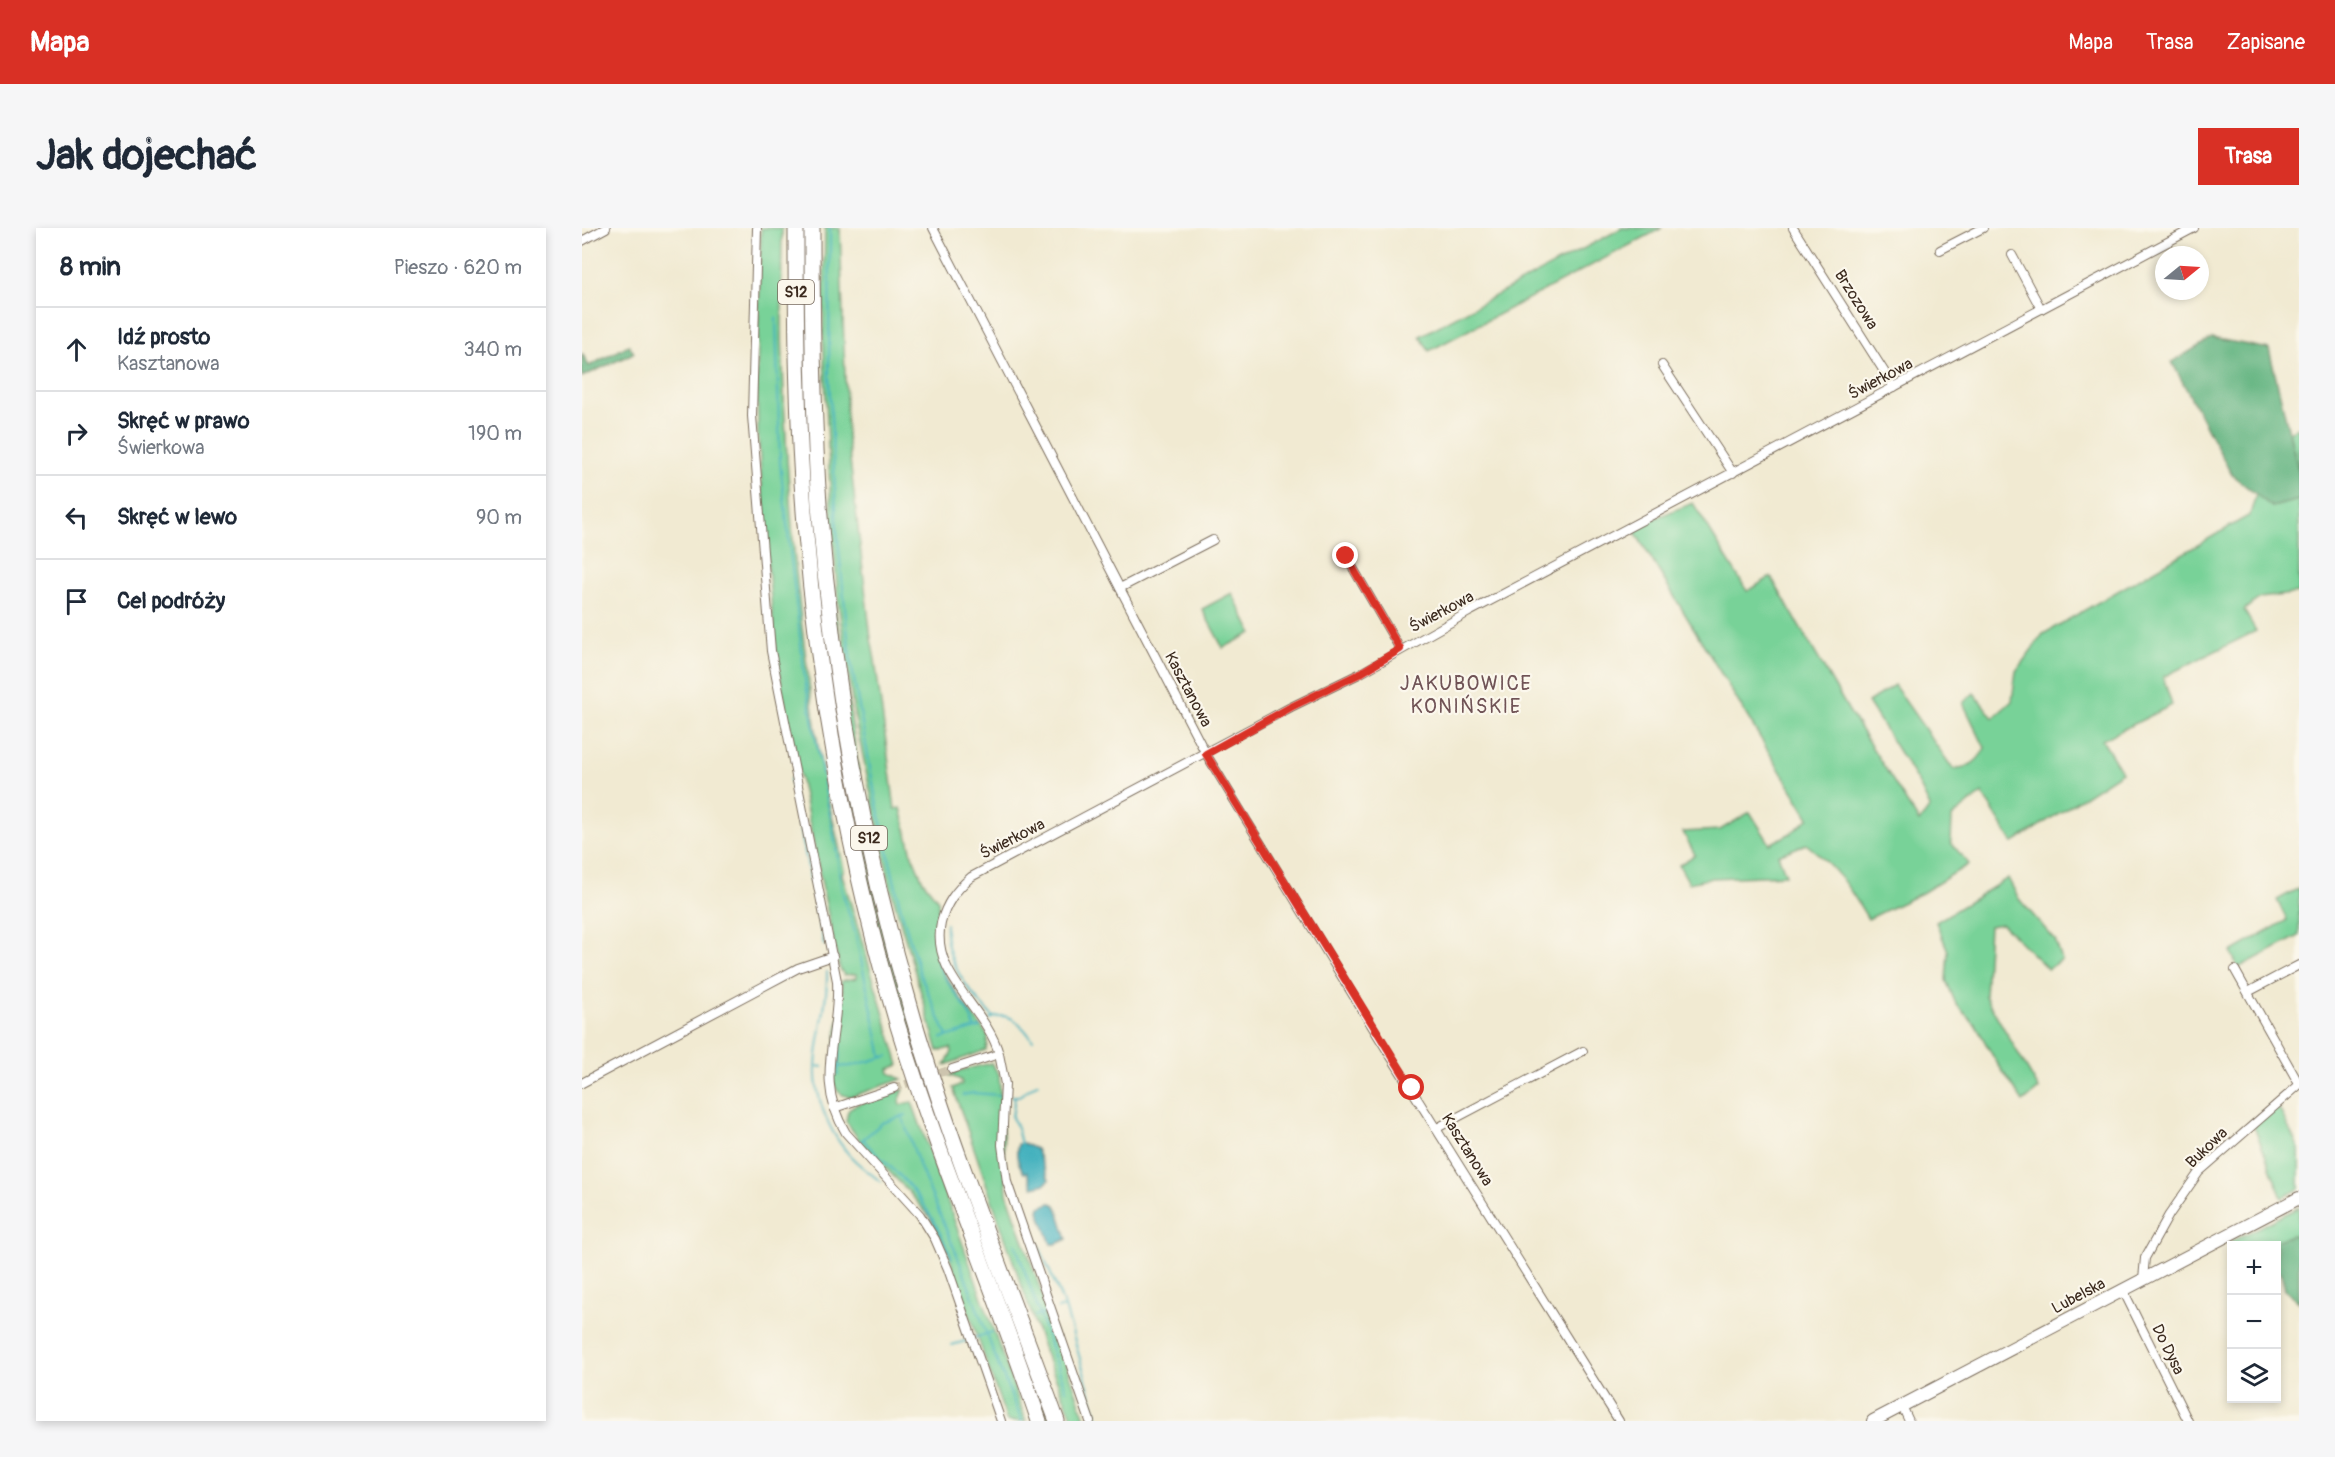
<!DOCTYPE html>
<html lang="pl">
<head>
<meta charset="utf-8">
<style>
  :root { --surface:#fff; --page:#f6f6f7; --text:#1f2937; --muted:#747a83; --line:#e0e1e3; --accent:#d93025 }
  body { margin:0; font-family:Pangolin,sans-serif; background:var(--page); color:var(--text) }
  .controls { position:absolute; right:18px; bottom:18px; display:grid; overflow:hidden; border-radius:0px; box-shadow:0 3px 9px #0003 }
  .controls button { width:54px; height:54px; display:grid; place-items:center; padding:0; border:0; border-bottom:2px solid var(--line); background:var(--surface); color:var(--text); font:30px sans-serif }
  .compass { position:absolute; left:1573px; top:18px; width:54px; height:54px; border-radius:50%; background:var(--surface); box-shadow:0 3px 9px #0003; rotate:72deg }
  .stop { position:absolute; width:18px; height:18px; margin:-14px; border:4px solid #d93025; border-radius:50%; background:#fff }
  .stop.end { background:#d93025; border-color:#fff; box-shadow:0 2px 6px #0008 }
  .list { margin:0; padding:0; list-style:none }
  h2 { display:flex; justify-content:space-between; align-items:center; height:78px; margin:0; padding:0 24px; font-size:26px }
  h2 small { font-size:20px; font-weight:400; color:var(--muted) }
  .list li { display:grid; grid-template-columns:39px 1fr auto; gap:18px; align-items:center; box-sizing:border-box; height:84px; padding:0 24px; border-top:2px solid var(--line) }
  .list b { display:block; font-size:22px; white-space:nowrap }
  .list p { margin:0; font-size:20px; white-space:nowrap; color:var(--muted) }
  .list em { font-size:20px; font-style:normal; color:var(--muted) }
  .icon { flex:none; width:33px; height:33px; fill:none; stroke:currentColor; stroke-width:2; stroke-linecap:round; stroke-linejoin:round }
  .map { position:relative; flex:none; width:1717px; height:1193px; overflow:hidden; border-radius:0px }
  header { display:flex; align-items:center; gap:36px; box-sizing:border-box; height:84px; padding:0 30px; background:var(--accent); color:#fff }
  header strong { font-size:28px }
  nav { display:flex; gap:33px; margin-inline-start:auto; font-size:21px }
  .intro { display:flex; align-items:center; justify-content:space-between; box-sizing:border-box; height:144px; padding:0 36px }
  h1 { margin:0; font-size:42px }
  .button { padding:15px 27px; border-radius:0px; background:var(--accent); color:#fff; font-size:21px; font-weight:700 }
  main { display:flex; gap:36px; padding:0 36px }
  aside { flex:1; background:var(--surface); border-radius:0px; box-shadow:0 3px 9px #0003 }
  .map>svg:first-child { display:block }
  .green { fill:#78d298; stroke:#5a7e5b; stroke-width:1.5 }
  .forest { fill:#62b480; stroke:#4e6f4f; stroke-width:1.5 }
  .water { fill:#42b1be; stroke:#3e6e6e; stroke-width:1.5 }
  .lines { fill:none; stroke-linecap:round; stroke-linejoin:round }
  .stream { stroke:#42b1be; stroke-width:2 }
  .street-tunnel { stroke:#cdc4ae; stroke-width:8; stroke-dasharray:8 4; stroke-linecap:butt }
  .street-casing { stroke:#7b6d5d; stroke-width:10 }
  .secondary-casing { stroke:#7b6d5d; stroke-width:14 }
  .highway-casing { stroke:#7b6d5d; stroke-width:17 }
  .street { stroke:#fff; stroke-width:8 }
  .secondary { stroke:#fff; stroke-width:12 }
  .highway { stroke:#fff; stroke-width:15 }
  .route { stroke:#d93025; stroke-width:8 }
  .labels { text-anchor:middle; stroke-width:4.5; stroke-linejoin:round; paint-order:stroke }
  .shield { fill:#fbf7ec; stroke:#75685c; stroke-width:1.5 }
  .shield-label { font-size:15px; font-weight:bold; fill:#3b2a1e }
  .street-label { font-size:16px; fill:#3b2a1e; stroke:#fbf7ec }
  .quarter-label { font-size:20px; letter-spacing:1.5px; fill:#705356; stroke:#fbf7ec }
</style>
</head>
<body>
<header>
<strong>Mapa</strong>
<nav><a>Mapa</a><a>Trasa</a><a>Zapisane</a></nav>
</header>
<div class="intro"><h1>Jak dojechać</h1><a class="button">Trasa</a></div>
<main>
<aside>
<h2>8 min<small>Pieszo · 620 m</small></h2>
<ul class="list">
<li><svg class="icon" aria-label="ahead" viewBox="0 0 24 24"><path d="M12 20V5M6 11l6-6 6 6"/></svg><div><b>Idź prosto</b><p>Kasztanowa</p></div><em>340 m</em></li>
<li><svg class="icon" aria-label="right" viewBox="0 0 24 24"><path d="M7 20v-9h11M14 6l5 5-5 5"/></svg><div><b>Skręć w prawo</b><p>Świerkowa</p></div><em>190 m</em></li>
<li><svg class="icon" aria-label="left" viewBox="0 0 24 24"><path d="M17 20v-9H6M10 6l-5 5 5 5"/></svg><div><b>Skręć w lewo</b></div><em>90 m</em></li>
<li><svg class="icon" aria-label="arrive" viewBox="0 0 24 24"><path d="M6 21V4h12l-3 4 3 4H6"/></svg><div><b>Cel podróży</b></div></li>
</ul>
</aside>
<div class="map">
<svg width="1717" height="1193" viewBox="0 0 1717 1193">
  <rect width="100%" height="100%" fill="#fbf7ec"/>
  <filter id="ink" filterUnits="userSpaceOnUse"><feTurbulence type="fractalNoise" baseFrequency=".0167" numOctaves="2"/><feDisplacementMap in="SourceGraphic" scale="12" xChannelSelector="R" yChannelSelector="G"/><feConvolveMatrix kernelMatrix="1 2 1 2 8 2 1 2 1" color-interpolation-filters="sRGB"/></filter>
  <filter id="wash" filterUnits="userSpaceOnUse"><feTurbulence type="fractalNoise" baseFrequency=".008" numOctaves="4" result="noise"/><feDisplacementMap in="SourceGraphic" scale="24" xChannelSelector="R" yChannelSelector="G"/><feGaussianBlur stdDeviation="1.35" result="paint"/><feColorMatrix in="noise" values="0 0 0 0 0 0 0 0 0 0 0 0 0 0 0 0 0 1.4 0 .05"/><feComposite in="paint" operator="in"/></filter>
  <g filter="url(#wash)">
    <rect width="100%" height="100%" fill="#f1ead2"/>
    <!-- green -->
    <g class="green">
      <path d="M 179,0 L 200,0 C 197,178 210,354 238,530 C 244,568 255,605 262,642 L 260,646 L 317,837 L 307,841 L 308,845 L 320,851 L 268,869 C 259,867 254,864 252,854 C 248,836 258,786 261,765 L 259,754 L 262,752 L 274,750 L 274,746 L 262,747 L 258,741 L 252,716 L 202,470 L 194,422 L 187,351 L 176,206 L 175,147 Z"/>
      <path d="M 218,0 L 225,0 L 228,212 L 298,686 L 470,1193 L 464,1193 L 350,879 L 319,783 L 293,688 L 276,614 L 249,472 L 226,273 Z"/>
      <path d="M 243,0 L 258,0 L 265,206 L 289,411 L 293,432 L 313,581 L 319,580 L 330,627 L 341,653 L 356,672 C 358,685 352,697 353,710 C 354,747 386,778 406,808 L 404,822 L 363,837 L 370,824 L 369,820 L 356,823 L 309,662 L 272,486 L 256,373 L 249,282 L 241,106 Z"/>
      <path d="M 1040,0 L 1080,0 L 847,123 L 838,108 Z"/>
      <path d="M 1717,199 L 1717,245 L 1707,204 Z"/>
      <path d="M 1674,266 L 1690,279 L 1717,272 L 1717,365 L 1678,370 L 1662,382 L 1674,403 L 1581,449 L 1590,477 L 1520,512 L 1540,544 L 1431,615 L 1400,565 L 1370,589 L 1369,615 L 1387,636 L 1340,665 L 1286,691 C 1267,659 1254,639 1224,616 L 1196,627 L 1204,647 L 1130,650 L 1107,655 L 1097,637 L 1113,627 L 1101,604 L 1138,602 L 1168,584 L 1188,616 L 1209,605 L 1227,590 L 1050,299 L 1111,275 L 1165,363 L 1189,349 L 1267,483 L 1337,594 L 1348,579 L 1336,554 L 1286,474 L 1312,457 L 1371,541 C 1388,539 1395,535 1403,520 L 1381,475 L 1392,465 L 1411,490 L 1430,473 L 1434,443 L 1461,406 L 1668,287 Z"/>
      <path d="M 650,365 L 670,405 L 641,420 L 620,381 Z"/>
      <path d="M 1426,650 L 1437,671 L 1473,712 L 1480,732 L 1466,741 L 1420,696 L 1407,698 L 1403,768 L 1457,861 L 1441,874 L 1412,830 L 1393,796 L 1374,776 L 1364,752 L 1366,723 L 1354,694 Z"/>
      <path d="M 1717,660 L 1717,708 L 1656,740 L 1649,724 L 1705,692 L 1695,672 Z"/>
      <path d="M 409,835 L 417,846 L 425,965 L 504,1193 L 492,1193 L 463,1125 L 371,860 L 380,856 L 379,852 L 367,847 L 372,846 L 372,844 Z"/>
      <path d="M 322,861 L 317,874 L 318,877 L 330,874 L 444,1193 L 425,1193 L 366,1025 L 346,987 L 326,963 L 280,916 L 264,893 L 266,883 L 271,878 Z"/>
      <path d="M 1695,876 L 1717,921 L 1717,961 L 1700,970 L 1671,896 Z"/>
      <path d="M 1717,979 L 1717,1010 L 1710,1007 L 1681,1018 L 1650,1017 L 1648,1014 Z"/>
    </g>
    <!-- forest -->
    <g class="forest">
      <path d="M 1630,110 L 1687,121 L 1717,245 L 1717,272 L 1690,279 L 1650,247 L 1590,134 Z"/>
      <path d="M 47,117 L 52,125 L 0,149 L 0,125 L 7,138 Z"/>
      <path d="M 1710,1007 L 1717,1010 L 1717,1074 L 1703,1062 L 1699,1044 L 1695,1044 L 1694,1018 L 1681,1017 Z"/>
    </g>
    <!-- water -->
    <g class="water">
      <path d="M 440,915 L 454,921 L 467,952 L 463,956 L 451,959 L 445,944 L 442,945 C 436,935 433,928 436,916 Z"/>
      <path d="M 468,975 L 472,976 L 475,979 L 485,1011 L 474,1016 L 469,1016 L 457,983 L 458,979 Z"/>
    </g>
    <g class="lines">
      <!-- stream -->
      <g class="stream">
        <path d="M 248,0 L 247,148 L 255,301 L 268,429 L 294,572 L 319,682 L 338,746 L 365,808"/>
        <path d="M 194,90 L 198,235 L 223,452 L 255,625 L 259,660 L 273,704 L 300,829"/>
        <path d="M 208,551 L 242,717"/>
        <path d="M 364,696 C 362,733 387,764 411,789"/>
        <path d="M 355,733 C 363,758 386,775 393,800"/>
        <path d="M 245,744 C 246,776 236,805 234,837 C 232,866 245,900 264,923 C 273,935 287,944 299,954"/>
        <path d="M 408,791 C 428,781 439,797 451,812"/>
        <path d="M 360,810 L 398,799"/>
        <path d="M 234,838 L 241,839"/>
        <path d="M 254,839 L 269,838 L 306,828"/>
        <path d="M 256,846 L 261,782"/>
        <path d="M 381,867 L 391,865 L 417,867"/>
        <path d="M 429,868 L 437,868 L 456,855"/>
        <path d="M 433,868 L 430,890 L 434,896 L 439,916"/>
        <path d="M 320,888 L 339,942 L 375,1027 L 416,1136 L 440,1193"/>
        <path d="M 281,911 C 292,926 308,937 321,951 C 343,974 357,1001 370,1030"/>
        <path d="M 279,913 L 300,895 L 324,887"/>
        <path d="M 447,995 L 483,1079 L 516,1193"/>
        <path d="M 433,1015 L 484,1162"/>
        <path d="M 476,1081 L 483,1079"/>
        <path d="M 453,1088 L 464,1085"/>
        <path d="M 392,1110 L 410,1104"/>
        <path d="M 370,1117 L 387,1112"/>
      </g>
    </g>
  </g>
  <g filter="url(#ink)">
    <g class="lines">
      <!-- street-tunnel -->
      <path class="street-tunnel" d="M 312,860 L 370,841"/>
      <defs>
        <g id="street">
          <path d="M 175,0 L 170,188 L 189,423 L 255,753 C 258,810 231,851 264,905 L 338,987 L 353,1011 L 366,1041 L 419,1193"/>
          <path d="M 351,0 L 624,526 L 796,808 L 1037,1193"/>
          <path d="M 1211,0 L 1312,159"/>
          <path d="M 0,13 L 24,0"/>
          <path d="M 1358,22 L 1401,0"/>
          <path d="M 1430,27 L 1459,81"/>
          <path d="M 1080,137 L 1151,245"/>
          <path d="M 764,328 L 818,421"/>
          <path d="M 538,360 L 631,312"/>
          <path d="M 1653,742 L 1717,856"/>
          <path d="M 1666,764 L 1717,737"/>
          <path d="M 417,826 L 423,856 L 420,917 L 425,954 L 508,1193"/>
          <path d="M 370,841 L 417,826 C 404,779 348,747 359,695 C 364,675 374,662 389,649 L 709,479 L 777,446 L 887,384 L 1612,0"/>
          <path d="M 0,855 L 216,740 L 251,728"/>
          <path d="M 252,880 L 312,860"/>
          <path d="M 855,900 L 1001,823"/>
          <path d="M 1561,1051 L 1563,1030 L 1587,987 L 1617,944 L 1717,857"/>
          <path d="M 1541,1062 L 1606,1193"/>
          <path d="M 1320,1178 L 1327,1193"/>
        </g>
        <path id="secondary" d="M 1291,1193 L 1717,970"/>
        <g id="highway">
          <path d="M 214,0 C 214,99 215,197 223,296 C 236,461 268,639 316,798 C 357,932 413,1061 457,1193"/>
          <path d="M 230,0 C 230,93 231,185 237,277 C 250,451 283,626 332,792 C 372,927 427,1061 475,1193"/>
        </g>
      </defs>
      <!-- street casing -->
      <use href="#street" class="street-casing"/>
      <!-- secondary casing -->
      <use href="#secondary" class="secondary-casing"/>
      <!-- highway casing -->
      <use href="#highway" class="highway-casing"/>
      <!-- street -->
      <use href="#street" class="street"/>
      <!-- secondary -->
      <use href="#secondary" class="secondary"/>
      <!-- highway -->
      <use href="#highway" class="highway"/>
    </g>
  </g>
  <g class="lines" filter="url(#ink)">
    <!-- route -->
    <path class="route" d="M 764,328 L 818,421 L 777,446 L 709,479 L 624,526 L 830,860"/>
  </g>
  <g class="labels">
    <!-- shield labels -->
    <g class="shield">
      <rect x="196" y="52" width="36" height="24" rx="4.5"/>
      <rect x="269" y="598" width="36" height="24" rx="4.5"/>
    </g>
    <g class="shield-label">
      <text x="214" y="69">S12</text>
      <text x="287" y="615">S12</text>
    </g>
    <!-- street labels -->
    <g class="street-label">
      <text transform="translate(1275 71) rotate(58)" y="6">Brzozowa</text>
      <text transform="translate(1298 150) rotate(-28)" y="6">Świerkowa</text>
      <text transform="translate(859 383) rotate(-28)" y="6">Świerkowa</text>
      <text transform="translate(607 461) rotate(62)" y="6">Kasztanowa</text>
      <text transform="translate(430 610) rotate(-27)" y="6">Świerkowa</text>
      <text transform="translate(1624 919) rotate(-44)" y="6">Bukowa</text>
      <text transform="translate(886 921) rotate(58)" y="6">Kasztanowa</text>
      <text transform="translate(1496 1067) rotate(-28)" y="6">Lubelska</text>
      <text transform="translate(1587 1121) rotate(64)" y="6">Do Dysa</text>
    </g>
    <!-- quarter labels -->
    <g class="quarter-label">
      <text x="884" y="462">JAKUBOWICE<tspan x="884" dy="23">KONIŃSKIE</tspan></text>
    </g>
  </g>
</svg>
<div class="controls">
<button>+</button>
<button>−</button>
<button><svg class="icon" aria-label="layers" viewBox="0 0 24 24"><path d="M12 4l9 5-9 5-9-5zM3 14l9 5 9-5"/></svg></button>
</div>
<svg class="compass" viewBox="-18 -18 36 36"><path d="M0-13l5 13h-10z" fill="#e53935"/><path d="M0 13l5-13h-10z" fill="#747a83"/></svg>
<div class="stop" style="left:830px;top:860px"></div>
<div class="stop end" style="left:764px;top:328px"></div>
</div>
</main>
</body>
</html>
